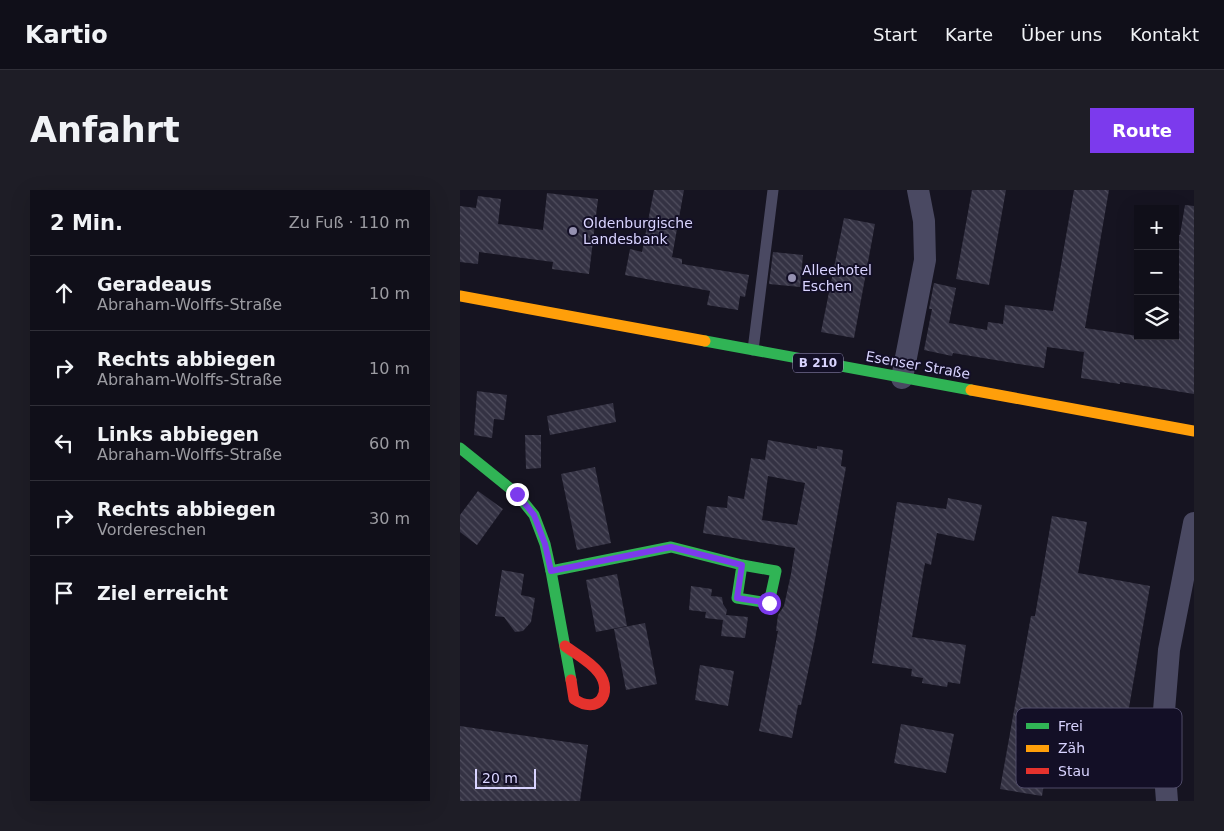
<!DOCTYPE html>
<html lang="de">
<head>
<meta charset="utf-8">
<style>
  :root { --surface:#100f19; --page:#1e1d26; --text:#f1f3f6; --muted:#9c9ca2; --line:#302f38; --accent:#7c3aed }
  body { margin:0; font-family:"DejaVu Sans",sans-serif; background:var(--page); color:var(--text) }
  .controls { position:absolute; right:15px; top:15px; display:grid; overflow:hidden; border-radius:0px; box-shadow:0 5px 20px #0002 }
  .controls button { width:45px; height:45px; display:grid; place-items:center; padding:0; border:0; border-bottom:1px solid var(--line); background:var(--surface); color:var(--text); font:25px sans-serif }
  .scale { position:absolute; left:15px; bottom:12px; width:61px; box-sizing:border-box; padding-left:5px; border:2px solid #d9d4ff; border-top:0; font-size:14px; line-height:18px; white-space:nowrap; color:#d9d4ff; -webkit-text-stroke:4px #130f26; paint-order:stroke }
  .stop { position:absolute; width:15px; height:15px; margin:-11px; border:4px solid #7c3aed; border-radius:50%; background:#fff }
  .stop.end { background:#7c3aed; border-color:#fff; box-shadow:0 1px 5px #0008 }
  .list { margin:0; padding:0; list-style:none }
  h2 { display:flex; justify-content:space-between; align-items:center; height:65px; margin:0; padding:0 20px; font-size:21px }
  h2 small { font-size:16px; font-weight:400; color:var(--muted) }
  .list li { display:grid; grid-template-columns:32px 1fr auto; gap:15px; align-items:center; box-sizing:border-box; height:75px; padding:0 20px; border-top:1px solid var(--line) }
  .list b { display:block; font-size:19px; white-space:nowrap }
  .list p { margin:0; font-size:16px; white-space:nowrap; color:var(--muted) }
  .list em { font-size:16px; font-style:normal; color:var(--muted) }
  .icon { flex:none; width:28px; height:28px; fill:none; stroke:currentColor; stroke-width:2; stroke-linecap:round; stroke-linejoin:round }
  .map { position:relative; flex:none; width:734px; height:611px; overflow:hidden; border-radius:0px }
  header { display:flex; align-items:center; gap:30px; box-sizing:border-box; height:70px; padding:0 25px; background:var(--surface); border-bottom:1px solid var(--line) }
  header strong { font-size:24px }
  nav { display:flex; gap:28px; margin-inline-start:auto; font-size:18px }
  .intro { display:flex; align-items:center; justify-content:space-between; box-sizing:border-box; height:120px; padding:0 30px }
  h1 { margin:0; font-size:35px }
  .button { padding:12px 22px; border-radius:0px; background:var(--accent); color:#fff; font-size:18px; font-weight:700 }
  main { display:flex; gap:30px; padding:0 30px }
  aside { flex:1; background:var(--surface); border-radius:0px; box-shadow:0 5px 20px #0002 }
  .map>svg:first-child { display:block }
  .building { fill:url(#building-back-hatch); fill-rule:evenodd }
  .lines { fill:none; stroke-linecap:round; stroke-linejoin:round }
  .lane { stroke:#4a4962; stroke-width:11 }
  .street { stroke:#4a4962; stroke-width:22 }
  .fast { stroke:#30b455; stroke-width:11 }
  .slow { stroke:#ff9f0a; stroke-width:11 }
  .jam { stroke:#e5322d; stroke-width:11 }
  .route { stroke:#7c3aed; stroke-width:6 }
  .poi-dot { fill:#9591b1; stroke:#130f26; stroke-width:2 }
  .labels { text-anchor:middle; stroke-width:4; stroke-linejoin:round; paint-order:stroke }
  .shield { fill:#130f26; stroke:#9e99be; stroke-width:1 }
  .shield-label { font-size:12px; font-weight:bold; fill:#d9d4ff }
  .poi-label { font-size:14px; fill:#d9d4ff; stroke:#130f26; text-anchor:start }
  .street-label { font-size:14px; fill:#d9d4ff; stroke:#130f26 }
  .key { fill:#130f26; stroke:#4e4a67; stroke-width:1 }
  .key-label { font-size:14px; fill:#d9d4ff }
</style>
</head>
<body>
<header>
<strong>Kartio</strong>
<nav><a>Start</a><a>Karte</a><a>Über uns</a><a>Kontakt</a></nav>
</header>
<div class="intro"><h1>Anfahrt</h1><a class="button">Route</a></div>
<main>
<aside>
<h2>2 Min.<small>Zu Fuß · 110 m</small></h2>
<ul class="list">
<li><svg class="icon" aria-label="ahead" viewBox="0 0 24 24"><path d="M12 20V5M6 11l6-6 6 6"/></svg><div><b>Geradeaus</b><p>Abraham-Wolffs-Straße</p></div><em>10 m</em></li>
<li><svg class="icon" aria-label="right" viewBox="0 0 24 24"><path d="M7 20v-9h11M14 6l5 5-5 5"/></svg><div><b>Rechts abbiegen</b><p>Abraham-Wolffs-Straße</p></div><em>10 m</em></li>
<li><svg class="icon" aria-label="left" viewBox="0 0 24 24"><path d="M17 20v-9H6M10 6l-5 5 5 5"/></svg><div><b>Links abbiegen</b><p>Abraham-Wolffs-Straße</p></div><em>60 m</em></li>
<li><svg class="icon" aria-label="right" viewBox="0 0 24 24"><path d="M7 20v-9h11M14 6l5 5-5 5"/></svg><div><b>Rechts abbiegen</b><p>Vordereschen</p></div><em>30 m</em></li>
<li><svg class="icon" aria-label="arrive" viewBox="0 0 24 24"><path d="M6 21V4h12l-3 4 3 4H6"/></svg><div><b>Ziel erreicht</b></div></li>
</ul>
</aside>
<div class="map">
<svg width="734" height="611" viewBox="0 0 734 611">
  <defs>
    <pattern id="building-back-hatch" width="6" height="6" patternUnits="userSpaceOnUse" patternTransform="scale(1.25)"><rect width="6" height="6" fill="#343243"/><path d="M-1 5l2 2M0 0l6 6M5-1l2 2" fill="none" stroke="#514f5f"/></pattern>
  </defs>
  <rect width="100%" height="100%" fill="#161421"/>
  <!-- building -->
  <g class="building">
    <path d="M 194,0 L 224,0 L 212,67 L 222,69 L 222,74 L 289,85 L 285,107 L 280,106 L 278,120 L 247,115 L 250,101 L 165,85 L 170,59 L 182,62 Z"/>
    <path d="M 512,0 L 546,0 L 529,95 L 496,89 Z"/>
    <path d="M 614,0 L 649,0 L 625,138 L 678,146 L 715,146 L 715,44 L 720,45 L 725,15 L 734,16 L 734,204 L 660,192 L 660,194 L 621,188 L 624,162 L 587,157 L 584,178 L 493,163 L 492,166 L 464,160 L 472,119 L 469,119 L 474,93 L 496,98 L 489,133 L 527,140 L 528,132 L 543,134 L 545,115 L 593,121 Z"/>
    <path d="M 87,3 L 138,9 L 129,84 L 92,79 L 93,72 L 19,62 L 18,74 L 0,72 L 0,16 L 16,18 L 18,6 L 41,9 L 38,34 L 83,40 Z"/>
    <path d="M 384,28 L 415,34 L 394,148 L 361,142 Z"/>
    <path d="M 313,62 L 343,65 L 340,97 L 309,94 Z"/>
    <path d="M 17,201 L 47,205 L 44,230 L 34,229 L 32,248 L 14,245 Z"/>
    <path d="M 153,213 L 156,232 L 90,245 L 87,226 Z"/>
    <path d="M 65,245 L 81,245 L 81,278 L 66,279 Z"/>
    <path d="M 308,250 L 357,259 L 357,256 L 383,260 L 381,276 L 386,277 L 355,449 L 341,515 L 338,515 L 332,548 L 299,541 L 318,441 L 316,441 L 318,425 L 324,416 L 331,384 L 335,358 L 243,343 L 247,316 L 267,318 L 268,306 L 284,309 L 291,268 L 305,270 ZM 308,286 L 345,293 L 337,335 L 302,330 Z"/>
    <path d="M 135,277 L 151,353 L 117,360 L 101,284 Z"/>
    <path d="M 18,301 L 43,319 L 17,355 L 0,342 L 0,325 Z"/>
    <path d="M 488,308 L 522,315 L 514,351 L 477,343 L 471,375 L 465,373 L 452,447 L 506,455 L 500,494 L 488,492 L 487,497 L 462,493 L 463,488 L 451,486 L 452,479 L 412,473 L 437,312 L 486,319 Z"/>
    <path d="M 592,326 L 627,332 L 618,383 L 690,396 L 662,558 L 592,546 L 582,606 L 540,599 L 571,426 L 575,426 Z"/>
    <path d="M 42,380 L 64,384 L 61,405 L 75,408 L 71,432 L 63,441 L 55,442 L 44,427 L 35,426 Z"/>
    <path d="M 157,384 L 167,436 L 136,442 L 126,390 Z"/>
    <path d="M 231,396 L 252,399 L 251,406 L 262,407 L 263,414 L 267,420 L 266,425 L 288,427 L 285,448 L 261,446 L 263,430 L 245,428 L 246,422 L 229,420 Z"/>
    <path d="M 185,433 L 197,494 L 166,500 L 154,439 Z"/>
    <path d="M 240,475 L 274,481 L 268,516 L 235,510 Z"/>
    <path d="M 441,534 L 494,544 L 486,583 L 434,573 Z"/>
    <path d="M 0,536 L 128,555 L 120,611 L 0,611 Z"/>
  </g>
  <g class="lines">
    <!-- lane -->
    <path class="lane" d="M 293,160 L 313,0"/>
    <!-- street -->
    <g class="street">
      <path d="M 442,188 L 465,70 L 464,31 L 458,0"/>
      <path d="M 707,611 L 702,545 L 709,460 L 734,333"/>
    </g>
    <!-- fast -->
    <g class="fast">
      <path d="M 245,151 L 511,200"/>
      <path d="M 0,258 L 57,304 L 74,325 L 85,354 L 91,381 L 111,490"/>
      <path d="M 91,381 L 211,357 L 282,375 L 316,381 L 309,413 L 277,408 L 282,375"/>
    </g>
    <!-- slow -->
    <g class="slow">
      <path d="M 0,106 L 245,151"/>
      <path d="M 511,200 L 734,241"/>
    </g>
    <!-- jam -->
    <path class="jam" d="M 105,456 C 116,464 131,472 139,483 C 153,502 139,526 114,509 L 111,490"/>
  </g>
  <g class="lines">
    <!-- route -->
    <path class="route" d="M 57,304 L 74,325 L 85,354 L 91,381 L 211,357 L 282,375 L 277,408 L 309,413"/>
  </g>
  <!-- markers -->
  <g class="poi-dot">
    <circle cx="113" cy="41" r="5"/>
    <circle cx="332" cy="88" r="5"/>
  </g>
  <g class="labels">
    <!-- shield labels -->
    <rect class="shield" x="333" y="163.5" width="50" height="19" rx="4"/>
    <g class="shield-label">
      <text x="358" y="177">B 210</text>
    </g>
    <!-- poi labels -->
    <g class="poi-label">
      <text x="123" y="38">Oldenburgische<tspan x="123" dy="16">Landesbank</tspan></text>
      <text x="342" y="85">Alleehotel<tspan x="342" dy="16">Eschen</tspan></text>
    </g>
    <!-- street labels -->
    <g class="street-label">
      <text transform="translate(458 175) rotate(10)" y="5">Esenser Straße</text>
    </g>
  </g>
  <!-- legend -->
  <rect x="556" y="518" width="166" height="80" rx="8" class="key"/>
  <rect x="566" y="533" width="23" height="6" fill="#30b455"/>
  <rect x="566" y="555" width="23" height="7" fill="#ff9f0a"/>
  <rect x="566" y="578" width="23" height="6" fill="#e5322d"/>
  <g class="key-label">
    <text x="598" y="541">Frei</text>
    <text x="598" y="563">Zäh</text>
    <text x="598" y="586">Stau</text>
  </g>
</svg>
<div class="controls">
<button>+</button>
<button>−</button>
<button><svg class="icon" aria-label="layers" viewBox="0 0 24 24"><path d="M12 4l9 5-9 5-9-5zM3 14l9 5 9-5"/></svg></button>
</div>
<div class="scale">20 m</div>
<div class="stop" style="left:309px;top:413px"></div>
<div class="stop end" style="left:57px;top:304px"></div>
</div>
</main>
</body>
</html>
